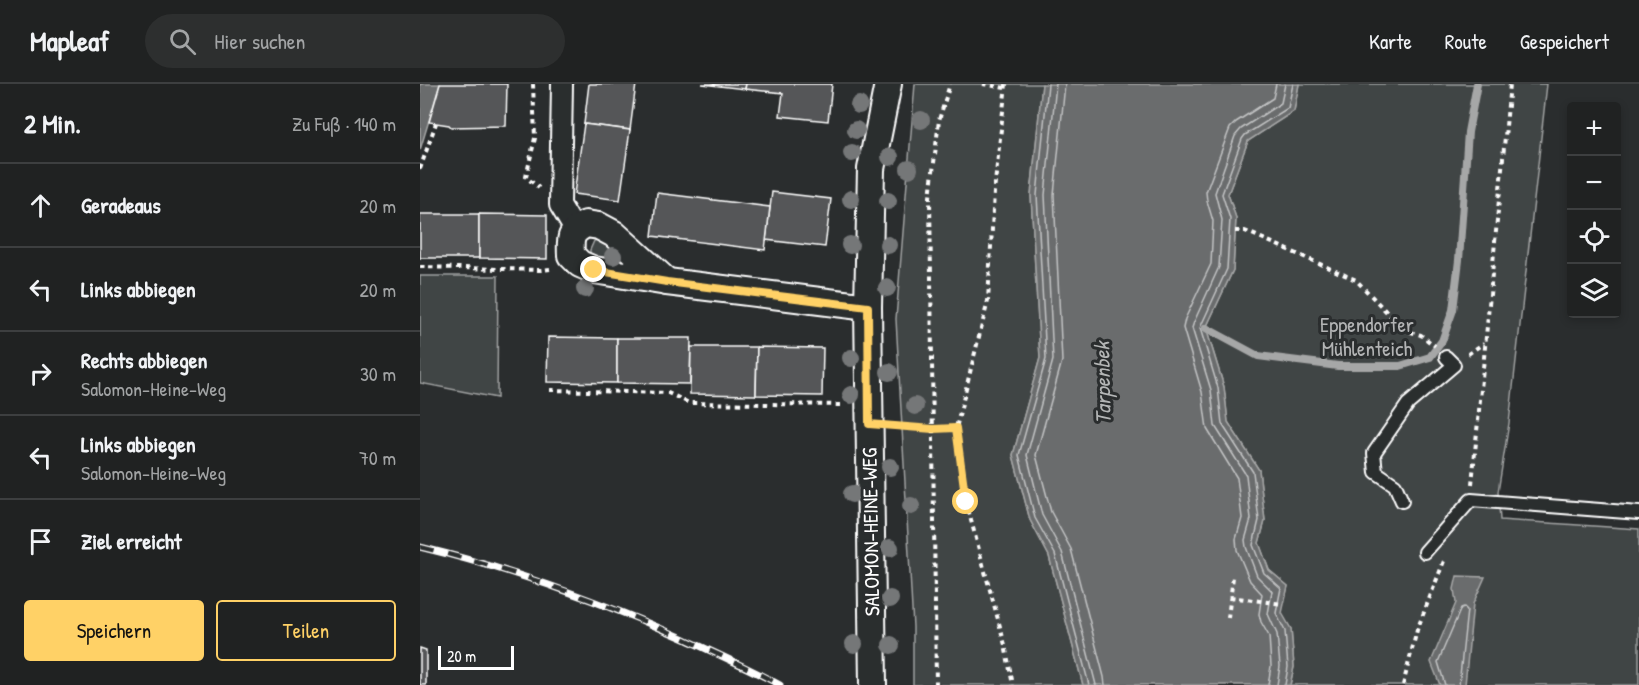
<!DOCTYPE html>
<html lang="de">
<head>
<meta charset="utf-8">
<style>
  :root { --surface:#202222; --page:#2d2f2f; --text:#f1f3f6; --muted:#a2a4a5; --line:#3d3f40; --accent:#ffd166 }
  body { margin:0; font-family:"Patrick Hand",sans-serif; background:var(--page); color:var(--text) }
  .controls { position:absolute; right:18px; top:18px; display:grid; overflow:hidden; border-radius:6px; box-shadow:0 3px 9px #0003 }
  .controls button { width:54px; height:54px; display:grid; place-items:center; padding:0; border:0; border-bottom:2px solid var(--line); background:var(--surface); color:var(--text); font:30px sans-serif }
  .scale { position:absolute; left:18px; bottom:15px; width:76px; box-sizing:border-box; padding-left:6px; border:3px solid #fff; border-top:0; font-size:16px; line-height:21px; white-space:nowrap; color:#fff; -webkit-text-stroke:4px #2a2d2e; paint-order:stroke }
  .stop { position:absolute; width:18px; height:18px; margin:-14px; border:4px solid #ffd166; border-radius:50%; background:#fff }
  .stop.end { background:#ffd166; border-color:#fff; box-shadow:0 2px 6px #0008 }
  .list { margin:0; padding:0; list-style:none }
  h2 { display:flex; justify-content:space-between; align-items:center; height:78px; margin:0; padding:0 24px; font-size:26px }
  h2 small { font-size:20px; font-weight:400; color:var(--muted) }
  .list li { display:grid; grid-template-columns:39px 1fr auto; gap:18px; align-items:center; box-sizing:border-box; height:84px; padding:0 24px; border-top:2px solid var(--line) }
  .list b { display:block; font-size:22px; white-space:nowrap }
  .list p { margin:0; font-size:20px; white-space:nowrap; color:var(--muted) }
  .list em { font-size:20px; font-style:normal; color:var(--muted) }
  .actions { display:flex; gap:12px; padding:18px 24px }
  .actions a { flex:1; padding:14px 0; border:2px solid var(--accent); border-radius:6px; text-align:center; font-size:21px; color:var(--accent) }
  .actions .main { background:var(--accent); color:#111 }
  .icon { flex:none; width:33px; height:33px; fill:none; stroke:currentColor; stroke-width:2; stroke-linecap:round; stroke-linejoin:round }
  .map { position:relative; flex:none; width:1219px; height:601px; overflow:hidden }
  header { display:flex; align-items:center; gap:36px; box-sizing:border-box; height:84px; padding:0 30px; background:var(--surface); border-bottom:2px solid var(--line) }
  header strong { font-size:28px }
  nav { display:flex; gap:33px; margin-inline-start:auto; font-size:21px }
  .search { width:420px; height:54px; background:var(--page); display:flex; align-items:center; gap:15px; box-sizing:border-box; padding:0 21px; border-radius:33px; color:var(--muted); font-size:22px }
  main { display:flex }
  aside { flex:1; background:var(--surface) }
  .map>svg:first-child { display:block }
  .green { fill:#414445; stroke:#a0a2a2; stroke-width:1.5 }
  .water { fill:#6a6c6d; stroke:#a6a7a7; stroke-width:1.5 }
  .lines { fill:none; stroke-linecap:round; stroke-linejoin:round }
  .shore { stroke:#c3c4c5; stroke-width:1.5 }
  .stream { stroke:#a6a7a7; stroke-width:8 }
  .building { fill:#555758; stroke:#fff; stroke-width:1.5 }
  .service-casing { stroke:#fff; stroke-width:16 }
  .pedestrian-casing { stroke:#fff; stroke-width:24 }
  .minor-casing { stroke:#fff; stroke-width:30 }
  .path { stroke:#fff; stroke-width:4; stroke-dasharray:4.5 4.5; stroke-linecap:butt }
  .service { stroke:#2a2d2e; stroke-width:12 }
  .pedestrian { stroke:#2a2d2e; stroke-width:20 }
  .minor { stroke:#2a2d2e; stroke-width:26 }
  .rail-casing { stroke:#fff; stroke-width:7 }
  .rail { stroke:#2a2d2e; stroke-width:4.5; stroke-dasharray:14; stroke-linecap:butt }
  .tree { fill:#757778 }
  .route { stroke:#ffd166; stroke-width:8 }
  .labels { text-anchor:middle; stroke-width:6; stroke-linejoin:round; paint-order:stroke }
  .park-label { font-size:21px; fill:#b3b4b5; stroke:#2a2d2e }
  .street-label { font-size:21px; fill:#fff; stroke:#2a2d2e }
  .water-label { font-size:22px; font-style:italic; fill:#b4b6b6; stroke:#2a2d2e }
</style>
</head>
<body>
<header>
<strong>Mapleaf</strong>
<div class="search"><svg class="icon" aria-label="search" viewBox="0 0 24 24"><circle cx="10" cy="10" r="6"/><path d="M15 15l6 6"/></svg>Hier suchen</div>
<nav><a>Karte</a><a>Route</a><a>Gespeichert</a></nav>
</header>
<main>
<aside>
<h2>2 Min.<small>Zu Fuß · 140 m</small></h2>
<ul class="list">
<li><svg class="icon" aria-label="ahead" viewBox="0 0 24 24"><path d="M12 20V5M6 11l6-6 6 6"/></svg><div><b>Geradeaus</b></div><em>20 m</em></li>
<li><svg class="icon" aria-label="left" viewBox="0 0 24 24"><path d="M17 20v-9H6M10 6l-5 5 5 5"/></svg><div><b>Links abbiegen</b></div><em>20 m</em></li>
<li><svg class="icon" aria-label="right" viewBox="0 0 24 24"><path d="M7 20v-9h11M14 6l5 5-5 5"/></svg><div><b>Rechts abbiegen</b><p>Salomon-Heine-Weg</p></div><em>30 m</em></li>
<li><svg class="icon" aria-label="left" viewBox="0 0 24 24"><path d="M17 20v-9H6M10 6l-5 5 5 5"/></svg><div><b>Links abbiegen</b><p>Salomon-Heine-Weg</p></div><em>70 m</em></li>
<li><svg class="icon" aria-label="arrive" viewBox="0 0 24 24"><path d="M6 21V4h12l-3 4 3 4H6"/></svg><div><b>Ziel erreicht</b></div></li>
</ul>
<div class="actions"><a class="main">Speichern</a><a>Teilen</a></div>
</aside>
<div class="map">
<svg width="1219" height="601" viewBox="0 0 1219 601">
  <rect width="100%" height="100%" fill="#2a2d2e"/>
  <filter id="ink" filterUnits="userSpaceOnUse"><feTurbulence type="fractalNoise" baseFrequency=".0167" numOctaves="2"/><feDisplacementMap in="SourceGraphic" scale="12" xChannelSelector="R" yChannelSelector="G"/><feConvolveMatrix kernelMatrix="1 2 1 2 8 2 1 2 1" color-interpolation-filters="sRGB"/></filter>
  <g filter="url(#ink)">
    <!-- green -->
    <g class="green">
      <path d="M 495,0 L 622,0 L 611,111 L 620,274 L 593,371 L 610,436 L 629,472 L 663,601 L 493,601 L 493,543 L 476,235 Z"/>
      <path d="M 879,0 L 1127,0 L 1089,339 L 1078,408 L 1080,436 L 1219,445 L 1219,601 L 870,601 L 874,583 L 871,545 L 861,529 L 868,502 L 849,486 L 839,459 L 845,437 L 839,386 L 808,338 L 804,303 L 786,244 L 813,186 L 816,134 L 808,110 L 828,57 L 874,27 Z"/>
      <path d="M 179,155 L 186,155 L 205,176 L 203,180 L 170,172 L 170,166 L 174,157 Z"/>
      <path d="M 0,192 L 78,192 L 77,314 L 0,299 Z"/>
    </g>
    <!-- water -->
    <g class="water">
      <path d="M 0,0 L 20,0 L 0,66 Z"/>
      <path d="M 622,0 L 879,0 L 874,27 L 828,57 L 808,110 L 816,134 L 813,186 L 786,244 L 804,303 L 808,338 L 839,386 L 845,437 L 839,459 L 849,486 L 868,502 L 862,529 L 871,545 L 874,583 L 870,601 L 663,601 L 629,472 L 610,436 L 593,371 L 620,274 L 611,111 Z"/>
      <path d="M 1037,492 L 1065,493 L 1053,520 L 1045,601 L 1020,601 L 1011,578 L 1036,519 L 1034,505 Z"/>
    </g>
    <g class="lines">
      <!-- shore -->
      <g class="shore">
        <path d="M 628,0 L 617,111 L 626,275 L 599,371 L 615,434 L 635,470 L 669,601"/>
        <path d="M 636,0 L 625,111 L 633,276 L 607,371 L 622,431 L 642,468 L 676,601"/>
        <path d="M 645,0 L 634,111 L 642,277 L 616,371 L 631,428 L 651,465 L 684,593 L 685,601"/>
        <path d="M 848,601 L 851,582 L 849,552 L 841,538 L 839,530 L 842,510 L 830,497 L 817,466 L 816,455 L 822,434 L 817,394 L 787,345 L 782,308 L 763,244 L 765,235 L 791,180 L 793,137 L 787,117 L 786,108 L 810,44 L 816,38 L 853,14 L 856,0"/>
        <path d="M 857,601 L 860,582 L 857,550 L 848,530 L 852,507 L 837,492 L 826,463 L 825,456 L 831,435 L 826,391 L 795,342 L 791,306 L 772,244 L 774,238 L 799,183 L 802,136 L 795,109 L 815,52 L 821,45 L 861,19 L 865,0"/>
        <path d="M 865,601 L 868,583 L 865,547 L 856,529 L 861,504 L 844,489 L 833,461 L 839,436 L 833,388 L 802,340 L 798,304 L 780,244 L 807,185 L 810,135 L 802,110 L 822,55 L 825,51 L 868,24 L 873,0"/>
        <path d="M 1025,601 L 1018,578 L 1041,524 L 1044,523 L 1047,526 L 1039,601"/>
      </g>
      <!-- stream -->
      <path class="stream" d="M 786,244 L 838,272 L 918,282 L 980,282 L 1010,273 L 1022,257 L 1033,226 L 1039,176 L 1048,48 L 1057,0"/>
    </g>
    <!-- building -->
    <g class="building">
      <path d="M 20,0 L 87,0 L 86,42 L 31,43 L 29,41 L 9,38 Z"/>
      <path d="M 169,0 L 216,0 L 210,46 L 164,40 Z"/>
      <path d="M 282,0 L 326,0 L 325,5 Z"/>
      <path d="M 326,0 L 412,0 L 408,37 L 360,32 L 363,9 L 325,5 Z"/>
      <path d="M 164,40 L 210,46 L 200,116 L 154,110 Z"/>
      <path d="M 352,108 L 411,115 L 405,163 L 346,156 Z"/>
      <path d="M 237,109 L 350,123 L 345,166 L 232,152 Z"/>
      <rect x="0" y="130" width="59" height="44"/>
      <path d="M 59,130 L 127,131 L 127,175 L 59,174 Z"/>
      <path d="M 128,253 L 197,254 L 197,299 L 127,298 Z"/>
      <path d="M 197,254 L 271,254 L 270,300 L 197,299 Z"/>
      <path d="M 271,263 L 337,263 L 336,311 L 270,310 Z"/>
      <path d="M 337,263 L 403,264 L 402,312 L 336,311 Z"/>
      <path d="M 0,564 L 6,566 L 6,601 L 0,601 Z"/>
    </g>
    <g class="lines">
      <defs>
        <g id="service">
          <path d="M 982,417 L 975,401 L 956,388 L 954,369 L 988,320 L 1034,281 L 1026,273"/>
          <path d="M 1005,468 L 1051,416 L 1219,429"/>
        </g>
        <path id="pedestrian" d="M 142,0 L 140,121 L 155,146"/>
        <g id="minor">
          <path d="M 166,140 L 179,142 L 194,150 L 247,198 L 174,186 L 160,180 L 151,171 C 150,154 150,148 166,140 Z"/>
          <path d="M 247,198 L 448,223"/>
          <path d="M 453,601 L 448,223 L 451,85 L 468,0"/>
        </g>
      </defs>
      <!-- service casing -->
      <use href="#service" class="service-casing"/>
      <!-- pedestrian casing -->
      <use href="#pedestrian" class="pedestrian-casing"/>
      <!-- minor casing -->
      <use href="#minor" class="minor-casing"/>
      <!-- path -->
      <g class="path">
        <path d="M 113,0 L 115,54 L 106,93 L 119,104"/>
        <path d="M 563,0 L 585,4"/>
        <path d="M 586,0 L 574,108 L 568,217 L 536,344 L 546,418 L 585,561 L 593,601"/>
        <path d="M 0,85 L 16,39"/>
        <path d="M 815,147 L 825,147 L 830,149 L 936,196 L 984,246 L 1001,251 L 1015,262"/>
        <path d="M 0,183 L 121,186 L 130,185"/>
        <path d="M 1048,270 L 1064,259"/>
        <path d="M 130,306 L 248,309 L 269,319 L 424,321"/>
        <path d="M 474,342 L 513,345 L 536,344"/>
        <path d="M 1052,400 L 1090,0"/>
        <path d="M 810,513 L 863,520"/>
        <path d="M 808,534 L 813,493"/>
        <path d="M 516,601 L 510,113 L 519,36 L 530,0"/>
        <path d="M 983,601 L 997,546 L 1024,477"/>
      </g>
      <!-- service -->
      <use href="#service" class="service"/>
      <!-- pedestrian -->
      <use href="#pedestrian" class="pedestrian"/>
      <!-- minor -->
      <use href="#minor" class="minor"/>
      <defs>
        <path id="rail" d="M 0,463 C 91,485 180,517 265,555 C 297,570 329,584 360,601"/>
      </defs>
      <!-- rail casing -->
      <use href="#rail" class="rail-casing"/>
      <!-- rail -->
      <use href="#rail" class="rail"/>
    </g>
    <!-- trees -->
    <g class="tree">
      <circle cx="439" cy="21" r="9"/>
      <circle cx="501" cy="36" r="9"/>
      <circle cx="436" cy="46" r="9"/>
      <circle cx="432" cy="69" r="9"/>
      <circle cx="470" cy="73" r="9"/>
      <circle cx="489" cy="85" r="9"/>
      <circle cx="431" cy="115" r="9"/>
      <circle cx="468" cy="117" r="9"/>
      <circle cx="430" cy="161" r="9"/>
      <circle cx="468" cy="161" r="9"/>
      <circle cx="193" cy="172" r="9"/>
      <circle cx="467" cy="204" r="9"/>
      <circle cx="165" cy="205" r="9"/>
      <circle cx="431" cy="274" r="9"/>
      <circle cx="469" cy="288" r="9"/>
      <circle cx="431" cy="311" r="9"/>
      <circle cx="495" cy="322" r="9"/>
      <circle cx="470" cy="383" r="9"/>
      <circle cx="432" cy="410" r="9"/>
      <circle cx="491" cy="422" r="9"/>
      <circle cx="470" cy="464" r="9"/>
      <circle cx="470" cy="515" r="9"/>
      <circle cx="434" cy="560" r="9"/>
      <circle cx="471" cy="561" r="9"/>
    </g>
  </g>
  <g class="lines" filter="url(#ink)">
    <!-- route -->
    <path class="route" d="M 174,186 L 247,198 L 448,223 L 449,340 L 513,345 L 536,344 L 546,418"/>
  </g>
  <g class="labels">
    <!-- park labels -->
    <g class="park-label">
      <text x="947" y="248">Eppendorfer<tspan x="947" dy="24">Mühlenteich</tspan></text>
    </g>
    <!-- street labels -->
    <g class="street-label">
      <text transform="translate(451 448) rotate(-91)" y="7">SALOMON-HEINE-WEG</text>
    </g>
    <!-- water labels -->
    <g class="water-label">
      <text transform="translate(682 299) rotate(-91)" y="8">Tarpenbek</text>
    </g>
  </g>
</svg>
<div class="controls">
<button>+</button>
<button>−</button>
<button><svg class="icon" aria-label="locate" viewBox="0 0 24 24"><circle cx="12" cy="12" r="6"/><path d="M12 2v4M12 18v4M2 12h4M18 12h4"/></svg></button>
<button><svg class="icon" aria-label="layers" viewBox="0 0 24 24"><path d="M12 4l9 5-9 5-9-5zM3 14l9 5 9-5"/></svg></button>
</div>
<div class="scale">20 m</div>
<div class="stop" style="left:546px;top:418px"></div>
<div class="stop end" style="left:174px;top:186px"></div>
</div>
</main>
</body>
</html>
